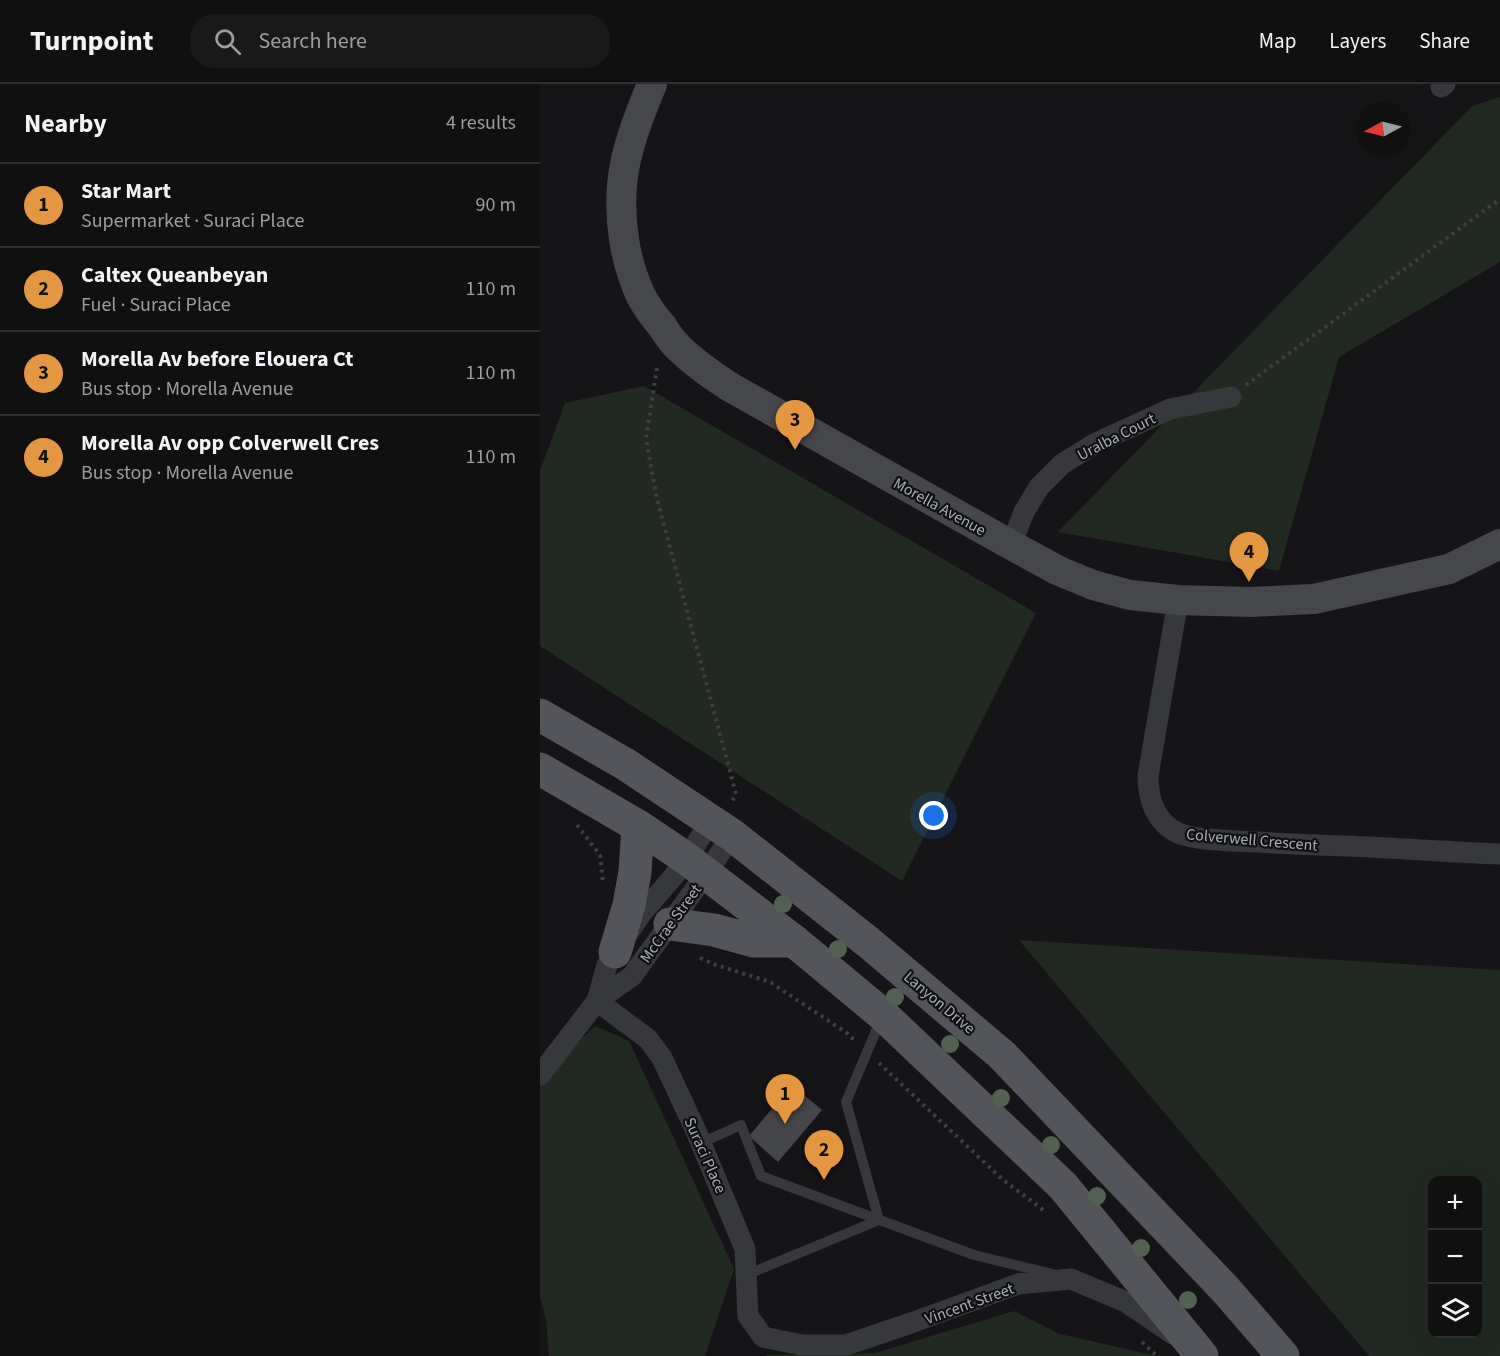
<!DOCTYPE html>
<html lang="en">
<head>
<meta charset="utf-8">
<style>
  :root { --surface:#101011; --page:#19191a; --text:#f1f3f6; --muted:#9c9d9f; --line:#303031; --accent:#e49740 }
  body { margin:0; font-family:"Source Sans 3",sans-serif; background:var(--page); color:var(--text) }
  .controls { position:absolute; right:18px; bottom:18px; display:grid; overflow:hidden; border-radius:12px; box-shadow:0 6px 24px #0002 }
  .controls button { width:54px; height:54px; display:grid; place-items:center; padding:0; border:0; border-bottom:2px solid var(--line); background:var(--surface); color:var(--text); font:30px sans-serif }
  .compass { position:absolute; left:816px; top:18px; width:54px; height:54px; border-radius:50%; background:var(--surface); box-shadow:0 6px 24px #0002; rotate:263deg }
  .you { position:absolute; left:394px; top:732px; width:21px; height:21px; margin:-15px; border:4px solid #fff; border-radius:50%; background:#1a73e8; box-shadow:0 0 0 9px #1a73e833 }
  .badge { display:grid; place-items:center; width:39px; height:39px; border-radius:50%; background:var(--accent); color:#111; font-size:20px; font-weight:700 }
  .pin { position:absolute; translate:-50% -50px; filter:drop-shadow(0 2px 3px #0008) }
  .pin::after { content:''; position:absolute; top:32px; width:21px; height:18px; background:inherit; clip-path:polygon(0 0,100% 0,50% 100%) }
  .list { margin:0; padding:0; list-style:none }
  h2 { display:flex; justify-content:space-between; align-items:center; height:78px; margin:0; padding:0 24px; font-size:26px }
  h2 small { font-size:20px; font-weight:400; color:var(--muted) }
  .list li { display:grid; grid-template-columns:39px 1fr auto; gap:18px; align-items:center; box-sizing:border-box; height:84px; padding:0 24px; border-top:2px solid var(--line) }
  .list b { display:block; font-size:22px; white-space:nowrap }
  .list p { margin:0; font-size:20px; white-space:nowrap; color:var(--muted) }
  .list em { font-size:20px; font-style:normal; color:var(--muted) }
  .icon { flex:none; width:33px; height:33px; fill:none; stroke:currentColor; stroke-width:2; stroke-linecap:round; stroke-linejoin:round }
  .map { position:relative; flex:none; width:960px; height:1272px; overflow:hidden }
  header { display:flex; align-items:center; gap:36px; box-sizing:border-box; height:84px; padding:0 30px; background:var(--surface); border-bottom:2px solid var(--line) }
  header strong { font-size:28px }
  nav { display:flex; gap:33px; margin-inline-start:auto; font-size:21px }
  .search { width:420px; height:54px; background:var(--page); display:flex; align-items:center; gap:15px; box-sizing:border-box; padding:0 21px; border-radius:24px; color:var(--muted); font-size:22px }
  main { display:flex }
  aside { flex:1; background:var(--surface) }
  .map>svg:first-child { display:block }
  .green { fill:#222922; fill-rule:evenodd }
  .building { fill:#44464a }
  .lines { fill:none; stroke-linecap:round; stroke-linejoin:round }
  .path { stroke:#3d3f42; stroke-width:4; stroke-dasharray:3 4.5; stroke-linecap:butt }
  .lane { stroke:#37383c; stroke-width:10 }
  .street { stroke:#37383c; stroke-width:21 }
  .secondary { stroke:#45474b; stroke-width:30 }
  .primary { stroke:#53555a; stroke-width:33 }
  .tree { fill:#526151 }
  .labels { text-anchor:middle; stroke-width:4.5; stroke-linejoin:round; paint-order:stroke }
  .street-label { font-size:16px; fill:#a8aeb6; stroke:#101012 }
</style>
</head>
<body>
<header>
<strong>Turnpoint</strong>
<div class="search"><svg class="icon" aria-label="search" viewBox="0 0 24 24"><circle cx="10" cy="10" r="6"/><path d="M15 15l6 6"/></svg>Search here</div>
<nav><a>Map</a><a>Layers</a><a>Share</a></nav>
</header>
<main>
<aside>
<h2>Nearby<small>4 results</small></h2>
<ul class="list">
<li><span class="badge">1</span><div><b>Star Mart</b><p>Supermarket · Suraci Place</p></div><em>90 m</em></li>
<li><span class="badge">2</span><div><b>Caltex Queanbeyan</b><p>Fuel · Suraci Place</p></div><em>110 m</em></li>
<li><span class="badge">3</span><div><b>Morella Av before Elouera Ct</b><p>Bus stop · Morella Avenue</p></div><em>110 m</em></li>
<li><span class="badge">4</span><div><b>Morella Av opp Colverwell Cres</b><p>Bus stop · Morella Avenue</p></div><em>110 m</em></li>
</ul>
</aside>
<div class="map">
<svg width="960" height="1272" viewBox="0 0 960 1272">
  <rect width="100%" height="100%" fill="#151517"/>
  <!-- green -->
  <g class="green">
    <path d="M 960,13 L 960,178 L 799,273 L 739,487 L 518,448 L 932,22 Z"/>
    <path d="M 104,302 L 496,529 L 362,797 L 0,562 L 0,387 L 25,319 Z"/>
    <path d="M 479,856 L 960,886 L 960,1272 L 829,1272 ZM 938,1096 L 938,1250 L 892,1250 L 892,1096 Z"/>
    <path d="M 55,942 L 89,957 L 194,1185 L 165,1272 L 9,1272 L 6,1236 L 0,1212 L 0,995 Z"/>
    <path d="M 474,1227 L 520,1250 L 617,1272 L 226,1272 L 226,1271 L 335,1269 Z"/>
  </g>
  <!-- building -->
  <path class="building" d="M 252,1001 L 282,1026 L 238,1078 L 209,1052 Z"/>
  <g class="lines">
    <!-- path -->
    <g class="path">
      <path d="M 117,284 L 106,355 L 117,415 L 196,710 L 192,717"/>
      <path d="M 706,301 L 960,115"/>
      <path d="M 37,741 L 60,771 L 63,798"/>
      <path d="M 160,874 L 176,881 L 230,898 L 307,949 L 314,956"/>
      <path d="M 339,979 L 463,1096 L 506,1128"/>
      <path d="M 602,1258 L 617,1272"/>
    </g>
    <!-- lane -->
    <g class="lane">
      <path d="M 161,1059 L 201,1041 L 221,1092 L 434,1171 L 513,1190"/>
      <path d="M 339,1136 L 306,1018 L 341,935"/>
      <path d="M 206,1191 L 339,1136"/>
    </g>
    <!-- street -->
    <g class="street">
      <path d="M 901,3 L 905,0"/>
      <path d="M 471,461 L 484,428 L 499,403 L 522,380 L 556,359 L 630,325 L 691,313"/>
      <path d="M 638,516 L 608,692 C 608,714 615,738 638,749 C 657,757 697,757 719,758 C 748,760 776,761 805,762 C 857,764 908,768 960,770"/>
      <path d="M 57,917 L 108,955 L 122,974 L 156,1047 L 205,1165 L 208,1232 L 223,1253 L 262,1261 L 306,1261 L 371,1239 L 478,1200 L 531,1195 L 586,1218 L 633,1250"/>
      <path d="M 57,917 L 67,881 L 75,868 L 101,830 L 139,786 L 171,737"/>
      <path d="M 0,991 L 57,917 L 92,892 L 166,790 L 192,751"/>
    </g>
    <!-- secondary -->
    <path class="secondary" d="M 112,0 C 99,32 85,66 82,101 C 79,138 85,178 101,212 C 107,223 114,233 122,242 C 127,250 132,258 139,264 C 154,279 172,291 190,303 L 471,461 L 519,487 L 553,501 L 590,511 L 638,516 L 710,518 L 774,515 L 909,485 L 960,460"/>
    <!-- primary -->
    <g class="primary">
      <path d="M 0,631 L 85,680 L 192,751 L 328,858 L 462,971 L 685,1205 L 743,1272"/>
      <path d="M 0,685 L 98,742 L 147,775 L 254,857 L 343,931 L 523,1102 L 662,1272"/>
      <path d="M 130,840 L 174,846 L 214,857 L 254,857"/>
      <path d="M 75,868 L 89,821 L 95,788 L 98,742"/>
    </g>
  </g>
  <!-- trees -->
  <g class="tree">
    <circle cx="243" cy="820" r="9"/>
    <circle cx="298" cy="865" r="9"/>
    <circle cx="355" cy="913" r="9"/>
    <circle cx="410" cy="960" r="9"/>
    <circle cx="461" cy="1014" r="9"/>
    <circle cx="511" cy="1061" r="9"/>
    <circle cx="557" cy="1112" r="9"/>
    <circle cx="601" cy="1164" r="9"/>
    <circle cx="648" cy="1216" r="9"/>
  </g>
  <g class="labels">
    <!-- street labels -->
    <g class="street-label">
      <text transform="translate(576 352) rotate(-27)" y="6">Uralba Court</text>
      <text transform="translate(400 422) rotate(29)" y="6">Morella Avenue</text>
      <text transform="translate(712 755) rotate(5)" y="6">Colverwell Crescent</text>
      <text transform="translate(130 839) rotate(-54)" y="6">McCrae Street</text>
      <text transform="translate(400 918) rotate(40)" y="6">Lanyon Drive</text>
      <text transform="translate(166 1071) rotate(66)" y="6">Suraci Place</text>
      <text transform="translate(429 1219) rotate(-20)" y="6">Vincent Street</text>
    </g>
  </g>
</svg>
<div class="controls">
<button>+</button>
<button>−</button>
<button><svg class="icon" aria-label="layers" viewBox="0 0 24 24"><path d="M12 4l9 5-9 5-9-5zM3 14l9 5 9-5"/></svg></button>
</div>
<svg class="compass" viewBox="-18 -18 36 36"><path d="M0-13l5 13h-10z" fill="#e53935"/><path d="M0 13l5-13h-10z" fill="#9c9d9f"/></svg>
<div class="you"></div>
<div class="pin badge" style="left:245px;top:1040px">1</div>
<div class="pin badge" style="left:284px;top:1096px">2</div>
<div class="pin badge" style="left:255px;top:366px">3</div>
<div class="pin badge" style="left:709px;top:498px">4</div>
</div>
</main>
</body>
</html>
